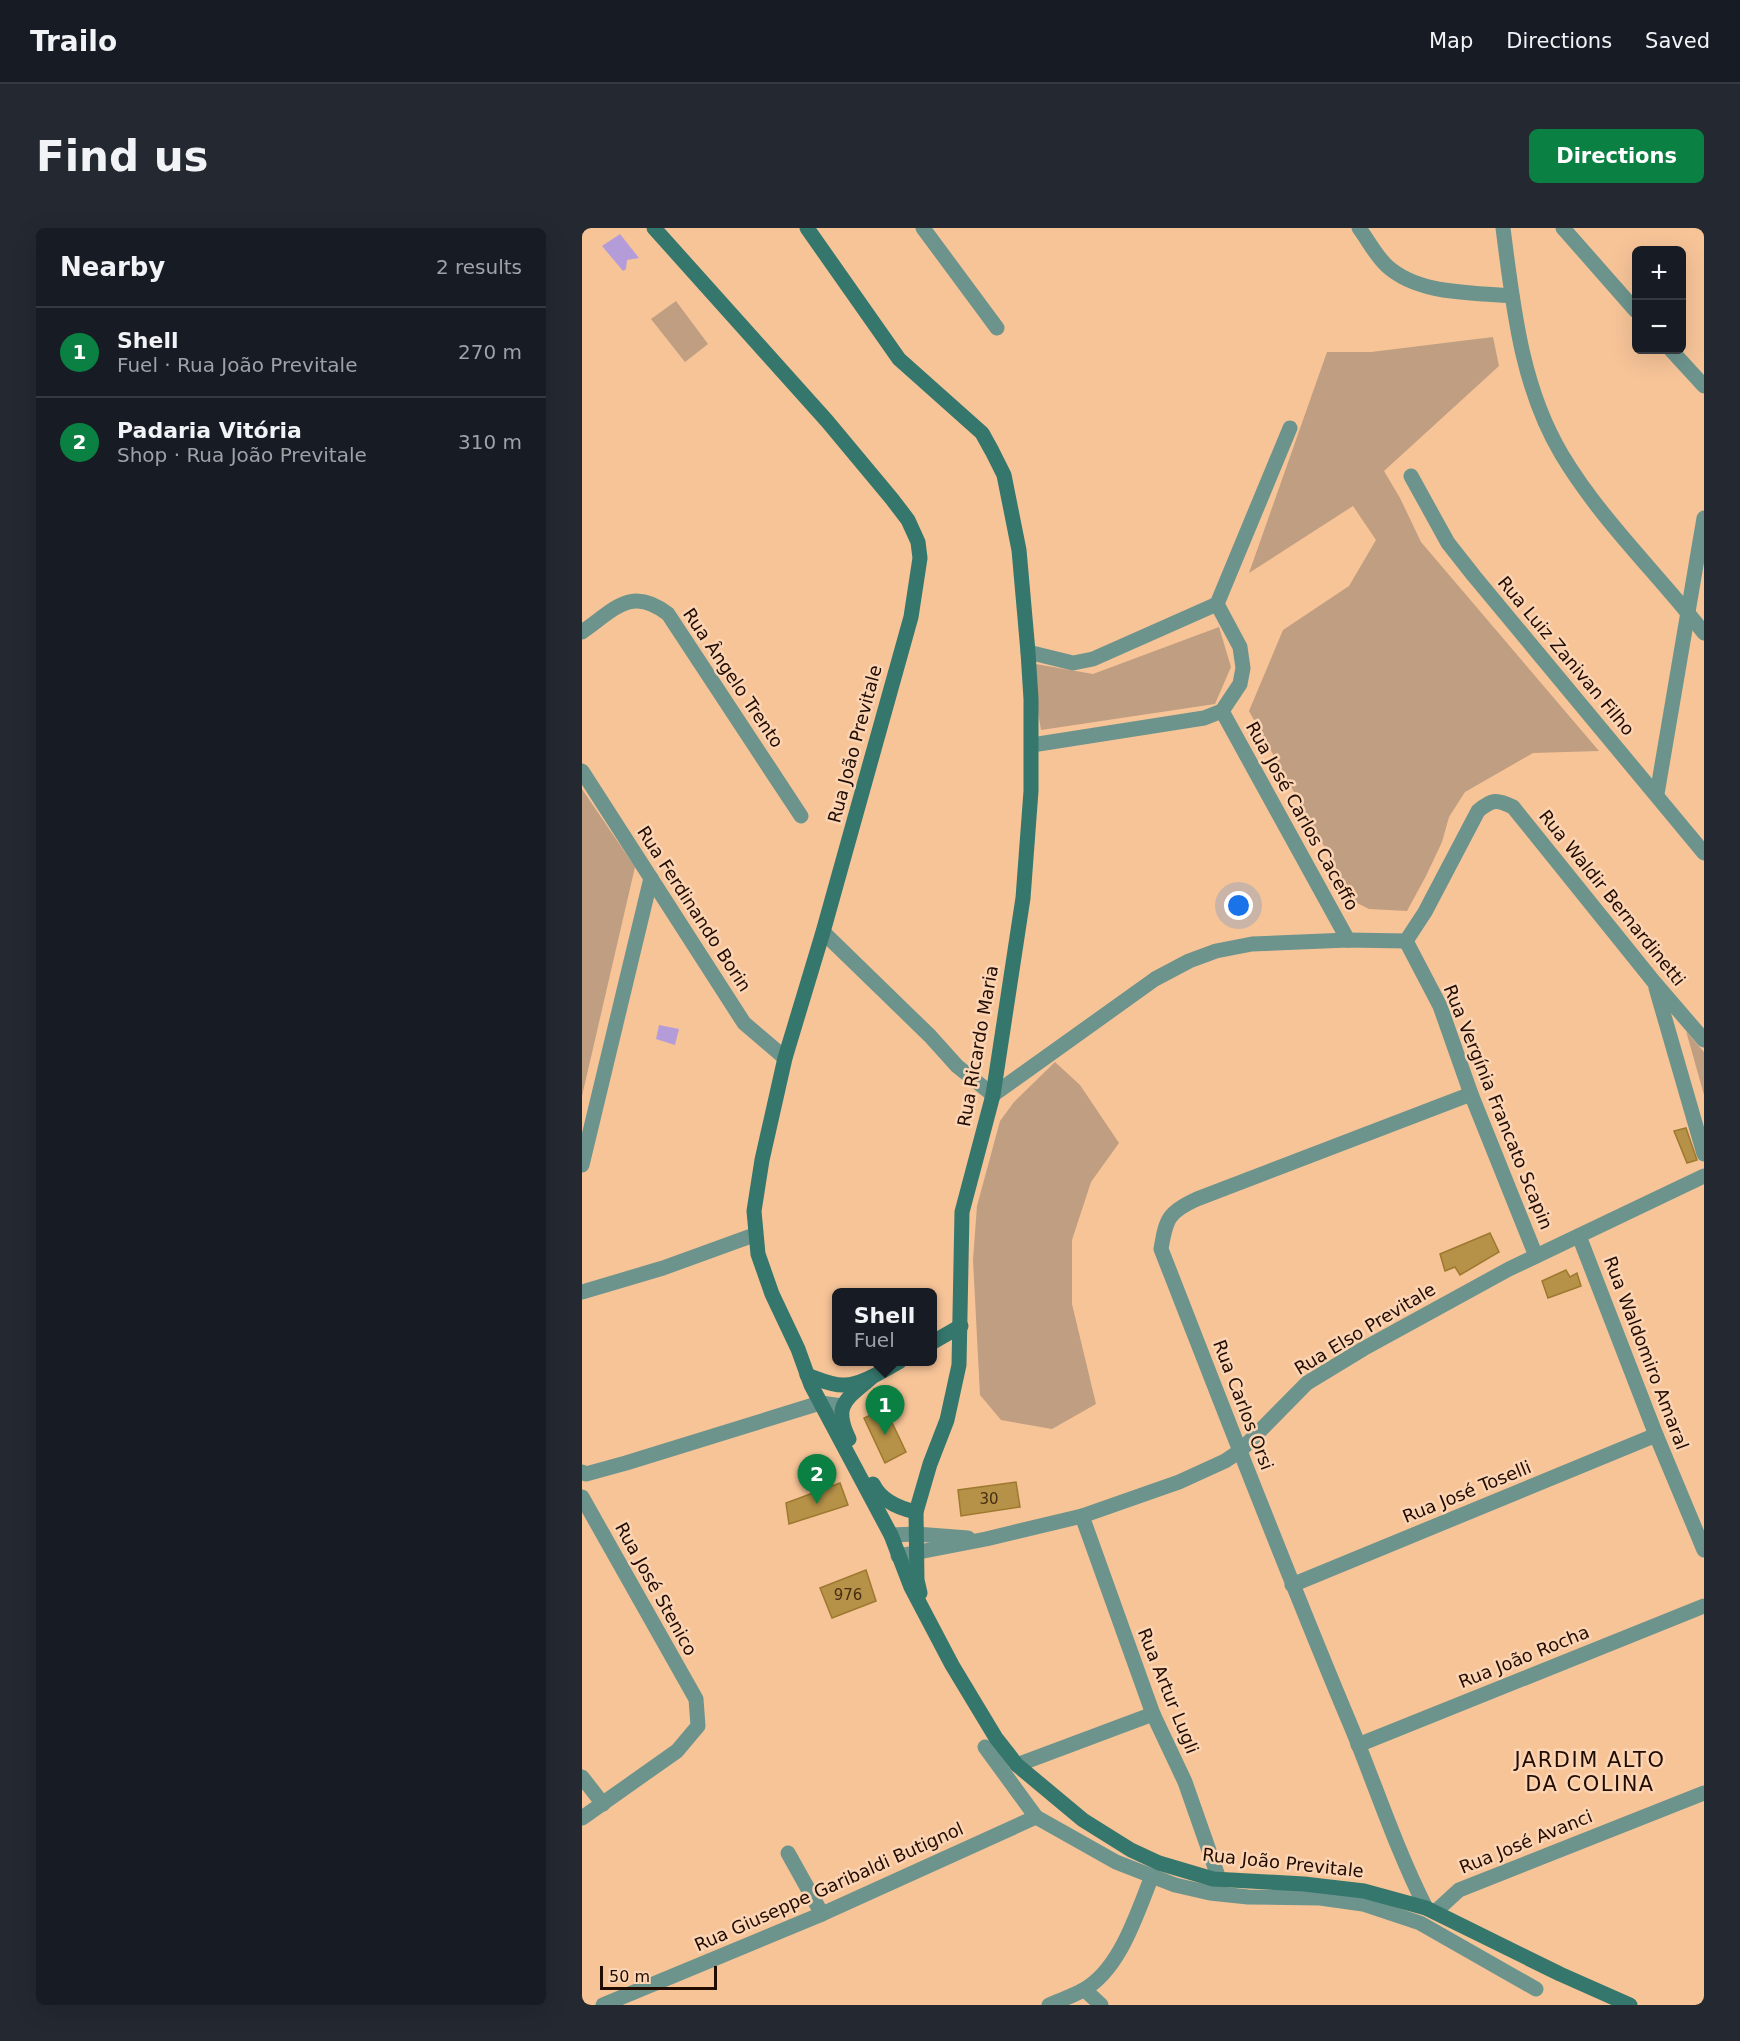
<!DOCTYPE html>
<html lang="en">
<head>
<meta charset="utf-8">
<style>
  :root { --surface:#171b24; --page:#242831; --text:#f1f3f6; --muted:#9ea1a6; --line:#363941; --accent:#0b8043 }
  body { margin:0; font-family:"DejaVu Sans",sans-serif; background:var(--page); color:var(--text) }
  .controls { position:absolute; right:18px; top:18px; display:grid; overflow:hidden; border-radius:9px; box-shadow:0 6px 24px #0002 }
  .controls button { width:54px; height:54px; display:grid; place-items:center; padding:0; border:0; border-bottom:2px solid var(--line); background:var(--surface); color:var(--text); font:30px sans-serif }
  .scale { position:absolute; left:18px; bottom:15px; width:117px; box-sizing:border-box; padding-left:6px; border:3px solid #220c00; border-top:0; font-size:16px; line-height:21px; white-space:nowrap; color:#220c00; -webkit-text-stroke:4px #fbd4b4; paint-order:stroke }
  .you { position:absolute; left:657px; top:678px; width:21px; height:21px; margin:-15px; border:4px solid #fff; border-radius:50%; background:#1a73e8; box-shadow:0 0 0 9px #1a73e833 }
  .badge { display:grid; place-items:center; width:39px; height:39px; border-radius:50%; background:var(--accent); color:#fff; font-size:20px; font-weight:700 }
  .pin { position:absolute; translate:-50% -50px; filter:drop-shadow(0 2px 3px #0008) }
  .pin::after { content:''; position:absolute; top:32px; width:21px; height:18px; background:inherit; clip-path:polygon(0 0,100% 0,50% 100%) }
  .popup { position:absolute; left:250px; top:1060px; width:105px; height:78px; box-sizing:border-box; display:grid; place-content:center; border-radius:9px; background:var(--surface); filter:drop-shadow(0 2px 4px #0005); font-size:20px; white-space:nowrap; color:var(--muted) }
  .popup b { font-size:22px; color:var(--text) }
  .popup::after { content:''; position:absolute; left:50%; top:100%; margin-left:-12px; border:12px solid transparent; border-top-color:var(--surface) }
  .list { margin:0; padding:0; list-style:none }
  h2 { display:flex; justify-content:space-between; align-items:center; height:78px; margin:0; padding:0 24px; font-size:26px }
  h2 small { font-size:20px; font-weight:400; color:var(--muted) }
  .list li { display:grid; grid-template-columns:39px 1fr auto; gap:18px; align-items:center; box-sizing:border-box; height:90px; padding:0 24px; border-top:2px solid var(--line) }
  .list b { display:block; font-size:22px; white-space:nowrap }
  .list p { margin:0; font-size:20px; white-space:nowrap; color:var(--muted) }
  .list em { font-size:20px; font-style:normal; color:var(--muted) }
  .map { position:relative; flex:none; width:1122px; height:1777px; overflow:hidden; border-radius:9px }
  header { display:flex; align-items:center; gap:36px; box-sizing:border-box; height:84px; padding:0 30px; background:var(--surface); border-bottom:2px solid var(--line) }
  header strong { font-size:28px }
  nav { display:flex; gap:33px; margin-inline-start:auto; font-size:21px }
  .intro { display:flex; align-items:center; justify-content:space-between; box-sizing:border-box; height:144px; padding:0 36px }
  h1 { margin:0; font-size:42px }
  .button { padding:15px 27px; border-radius:9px; background:var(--accent); color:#fff; font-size:21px; font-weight:700 }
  main { display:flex; gap:36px; padding:0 36px }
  aside { flex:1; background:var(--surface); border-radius:9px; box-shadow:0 6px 24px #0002 }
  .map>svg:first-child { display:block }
  .green { fill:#c09e81 }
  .water { fill:#b49cd9 }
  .building { fill:#b69148; stroke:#9d792f; stroke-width:1.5 }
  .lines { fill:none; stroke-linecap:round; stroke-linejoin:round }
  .minor { stroke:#6c948d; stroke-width:15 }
  .secondary { stroke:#35776d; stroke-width:15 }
  .labels { text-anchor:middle; stroke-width:5; stroke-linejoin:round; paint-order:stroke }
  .number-label { font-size:15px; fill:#472d12 }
  .street-label { font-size:18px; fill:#220c00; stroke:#fbd4b4 }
  .quarter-label { font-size:21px; letter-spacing:1.5px; fill:#220c00; stroke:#fbd4b4 }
</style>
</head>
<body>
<header>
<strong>Trailo</strong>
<nav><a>Map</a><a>Directions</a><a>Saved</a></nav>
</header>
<div class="intro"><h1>Find us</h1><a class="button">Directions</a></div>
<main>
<aside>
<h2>Nearby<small>2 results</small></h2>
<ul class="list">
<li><span class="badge">1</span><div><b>Shell</b><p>Fuel · Rua João Previtale</p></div><em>270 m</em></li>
<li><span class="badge">2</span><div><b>Padaria Vitória</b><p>Shop · Rua João Previtale</p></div><em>310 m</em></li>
</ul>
</aside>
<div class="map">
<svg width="1122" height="1777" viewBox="0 0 1122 1777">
  <rect width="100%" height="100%" fill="#f7c498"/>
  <!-- green -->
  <g class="green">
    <path d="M 94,73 L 126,116 L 103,134 L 69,91 Z"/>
    <path d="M 911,109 L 917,138 L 802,243 L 818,270 L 839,314 L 1017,523 L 951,525 L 883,564 L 867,589 L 860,614 L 844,648 L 825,683 L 787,681 L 773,674 L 667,483 L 701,402 L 767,358 L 794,312 L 771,278 L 667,345 L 745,124 L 789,124 Z"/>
    <path d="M 637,399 L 649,439 L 633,476 L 459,502 L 448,435 L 511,446 Z"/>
    <path d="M 0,561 L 53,639 L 0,868 Z"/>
    <path d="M 1104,803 L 1122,824 L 1122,867 Z"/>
    <path d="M 473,834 L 498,857 L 537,915 L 509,954 L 490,1012 L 490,1076 L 514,1176 L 470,1201 L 419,1192 L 398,1167 L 391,1032 L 395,978 L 418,893 L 432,874 Z"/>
  </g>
  <!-- water -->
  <g class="water">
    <path d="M 38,6 L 57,30 L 45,32 L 44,41 L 41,43 L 20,18 Z"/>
    <path d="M 77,797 L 97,801 L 93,817 L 74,811 Z"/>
  </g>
  <!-- building -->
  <g class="building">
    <path d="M 1104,900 L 1115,932 L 1105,935 L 1092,903 Z"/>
    <path d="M 908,1005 L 917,1024 L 878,1047 L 873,1039 L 863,1043 L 858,1026 Z"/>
    <path d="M 984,1042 L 988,1049 L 995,1045 L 999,1058 L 966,1070 L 960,1053 Z"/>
    <path d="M 303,1180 L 324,1224 L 303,1235 L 282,1190 Z"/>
    <path d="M 434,1254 L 438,1279 L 379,1288 L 376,1262 Z"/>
    <path d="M 258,1255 L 266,1277 L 207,1296 L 204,1275 Z"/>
    <path d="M 284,1342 L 294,1373 L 250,1390 L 238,1360 Z"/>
  </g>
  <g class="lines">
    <!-- minor -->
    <g class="minor">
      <path d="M 341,0 L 415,100"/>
      <path d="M 777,0 C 786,12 794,28 805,38 C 837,67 889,64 930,68"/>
      <path d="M 921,0 C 931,77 939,159 980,227 C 1019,292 1076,346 1122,405"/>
      <path d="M 981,0 L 1054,83"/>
      <path d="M 1089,122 L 1122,158"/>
      <path d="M 829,248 L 866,315 L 892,348 L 1122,625"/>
      <path d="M 0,404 C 32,382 49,357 86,386 L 219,588"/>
      <path d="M 446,424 L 491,435 L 511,431 L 635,376 L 708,200"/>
      <path d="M 640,483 L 766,712"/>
      <path d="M 450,517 L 622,490 L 640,483 L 658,456 L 661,440 L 658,419 L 635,376"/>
      <path d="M 0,543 L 162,795 L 203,830"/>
      <path d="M 1075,566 L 1122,290"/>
      <path d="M 241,704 L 348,808 L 375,838 L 411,867 L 573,751 L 607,733 L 634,723 L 670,716 L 766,712 L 824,713 L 843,684 L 896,583 C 910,571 915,571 931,579 L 1072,754 L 1122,812"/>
      <path d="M 824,713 L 858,778 L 889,866 L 954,1028"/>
      <path d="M 1074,760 L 1122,926"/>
      <path d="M 0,937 L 69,650"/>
      <path d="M 997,1008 L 1074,1207 L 1122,1322"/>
      <path d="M 0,1064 L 81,1040 L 172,1007"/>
      <path d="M 0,1244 L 4,1246 L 44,1235 L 238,1175 L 261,1178"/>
      <path d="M 0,1269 L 114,1471 L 116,1498 L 95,1523 L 0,1590"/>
      <path d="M 500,1288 L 571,1486 L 603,1554 L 637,1651"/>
      <path d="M 309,1307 L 334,1306 L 386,1310"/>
      <path d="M 316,1328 L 404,1311 L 500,1288 L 597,1254 L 643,1233 L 658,1223 L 725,1155 L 781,1121 L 927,1041 L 1122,948"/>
      <path d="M 710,1357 L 1074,1207"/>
      <path d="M 776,1517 L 1122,1378"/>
      <path d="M 403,1519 L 454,1589 L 534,1634 L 593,1657 L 628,1665 L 666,1669 L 738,1670 L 781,1676 L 838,1695 L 954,1761"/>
      <path d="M 435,1537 L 571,1486"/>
      <path d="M 0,1549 L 21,1576"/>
      <path d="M 206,1625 L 240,1686"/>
      <path d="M 844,1680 C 815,1623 795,1562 771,1503 C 704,1344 642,1182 579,1021 C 584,991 586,984 615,971 L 889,866"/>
      <path d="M 853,1684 L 877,1662 L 1122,1565"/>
      <path d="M 503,1762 L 519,1777"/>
      <path d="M 21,1777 L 240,1686 L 454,1589"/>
      <path d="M 467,1777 C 478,1772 491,1768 501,1762 C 538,1742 555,1685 570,1648"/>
    </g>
    <!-- secondary -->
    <g class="secondary">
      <path d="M 72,0 L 245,193 L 310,271 L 326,292 L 336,314 L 338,330 L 329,389 L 241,704 L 203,830 L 180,932 L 172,983 L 176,1026 L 190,1066 L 216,1121 L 229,1157 L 309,1307 L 329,1359 L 370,1437 L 414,1510 L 435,1537 L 501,1592 L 549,1622 L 577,1635 L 631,1651 L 722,1656 L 782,1663 L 844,1680 L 978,1746 L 1048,1777"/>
      <path d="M 225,0 L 317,131 L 400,205 L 410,223 L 422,247 L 437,322 L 446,424 L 449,471 L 449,563 L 441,670 L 411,867 L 380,984 L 377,1137 L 365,1192 L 348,1236 L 334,1284 L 335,1352 L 338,1365"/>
      <path d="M 351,1114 L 379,1098"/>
      <path d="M 225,1147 C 237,1151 248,1157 261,1157 C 278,1158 302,1142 317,1134"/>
      <path d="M 267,1211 C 250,1176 265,1171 290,1149"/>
      <path d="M 291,1256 C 299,1273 316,1280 334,1284"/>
    </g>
  </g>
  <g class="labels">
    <!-- number labels -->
    <g class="number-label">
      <text x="407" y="1276">30</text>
      <text x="266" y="1372">976</text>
    </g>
    <!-- street labels -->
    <g class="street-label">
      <text transform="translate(984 428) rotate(50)" y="6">Rua Luiz Zanivan Filho</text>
      <text transform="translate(151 450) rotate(56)" y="6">Rua Ângelo Trento</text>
      <text transform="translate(273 516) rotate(-75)" y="6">Rua João Previtale</text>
      <text transform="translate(720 588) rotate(61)" y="6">Rua José Carlos Caceffo</text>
      <text transform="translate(1030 670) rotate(51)" y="6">Rua Waldir Bernardinetti</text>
      <text transform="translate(112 681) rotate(57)" y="6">Rua Ferdinando Borin</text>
      <text transform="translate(396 818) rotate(-80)" y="6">Rua Ricardo Maria</text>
      <text transform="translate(916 879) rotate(68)" y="6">Rua Vergínia Francato Scapin</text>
      <text transform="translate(783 1101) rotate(-31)" y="6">Rua Elso Previtale</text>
      <text transform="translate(1064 1125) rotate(69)" y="6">Rua Waldomiro Amaral</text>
      <text transform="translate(661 1177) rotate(69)" y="6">Rua Carlos Orsi</text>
      <text transform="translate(885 1264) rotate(-22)" y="6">Rua José Toselli</text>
      <text transform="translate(74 1361) rotate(61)" y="6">Rua José Stenico</text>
      <text transform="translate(942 1429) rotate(-22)" y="6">Rua João Rocha</text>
      <text transform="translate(586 1463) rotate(68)" y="6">Rua Artur Lugli</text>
      <text transform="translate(944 1614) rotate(-22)" y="6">Rua José Avanci</text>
      <text transform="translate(701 1635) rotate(6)" y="6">Rua João Previtale</text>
      <text transform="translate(247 1659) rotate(-24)" y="6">Rua Giuseppe Garibaldi Butignol</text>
    </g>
    <!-- quarter labels -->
    <g class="quarter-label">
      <text x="1008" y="1539">JARDIM ALTO<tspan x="1008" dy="24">DA COLINA</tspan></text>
    </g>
  </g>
</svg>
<div class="controls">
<button>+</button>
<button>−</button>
</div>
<div class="scale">50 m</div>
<div class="you"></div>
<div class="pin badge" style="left:303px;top:1207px">1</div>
<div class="popup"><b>Shell</b>Fuel</div>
<div class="pin badge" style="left:235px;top:1276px">2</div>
</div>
</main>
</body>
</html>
